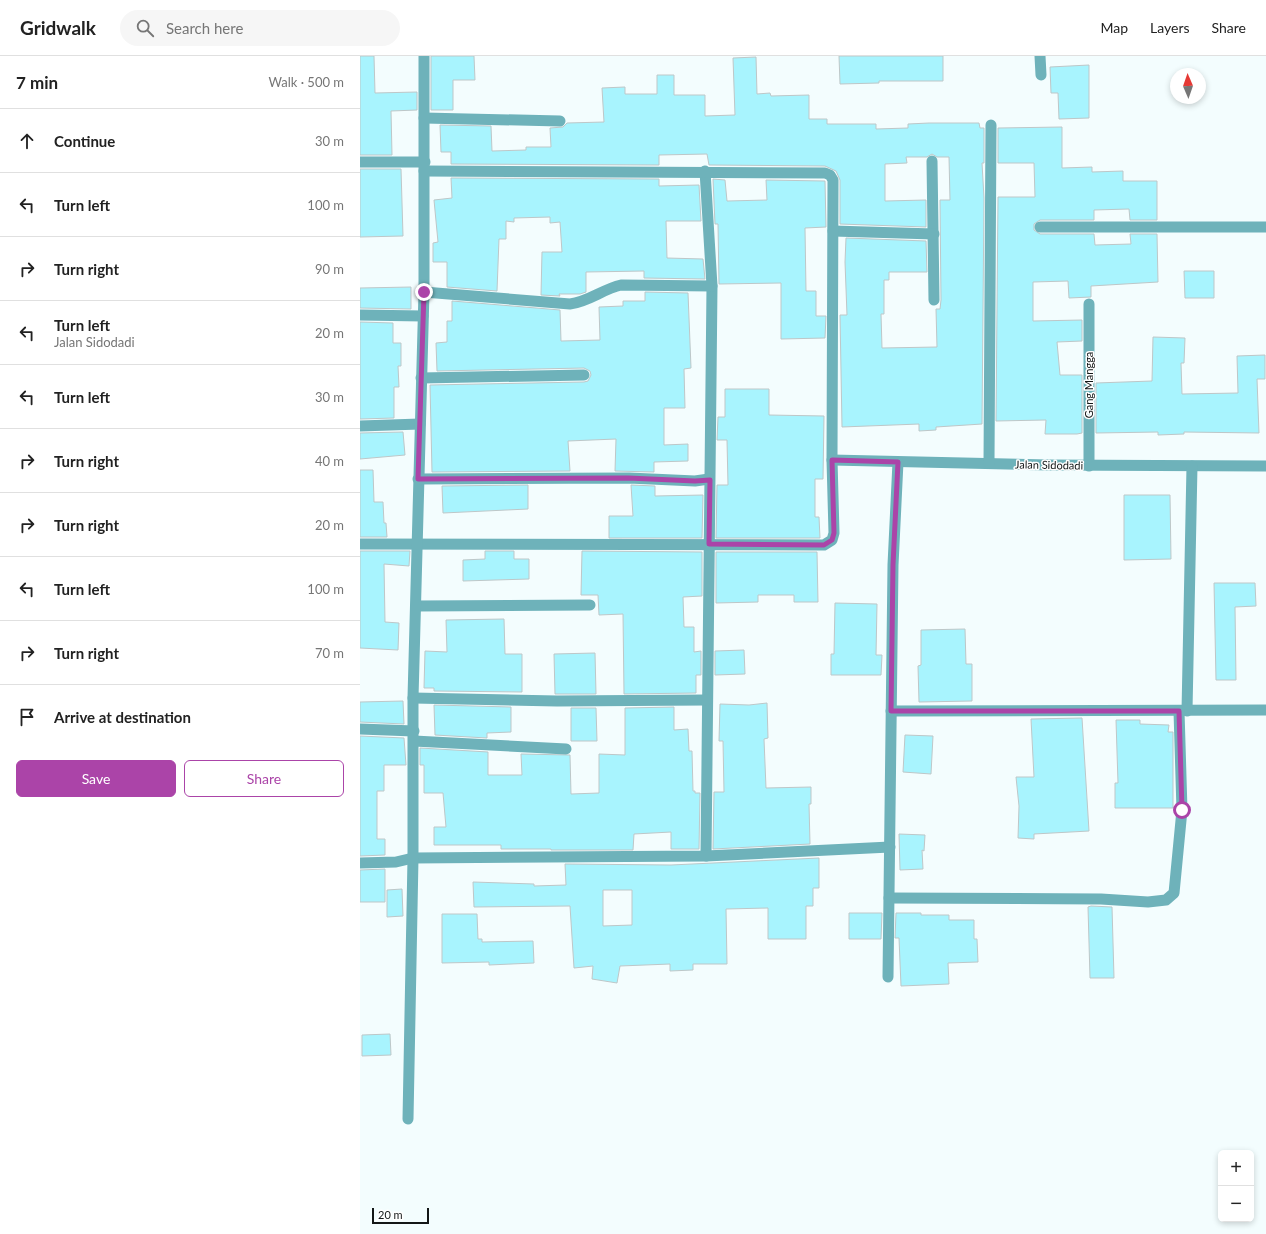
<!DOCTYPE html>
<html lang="en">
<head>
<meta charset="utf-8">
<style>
  :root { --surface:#fff; --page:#f6f6f6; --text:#222; --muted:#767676; --line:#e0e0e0; --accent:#ab44a8 }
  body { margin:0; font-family:Lato,sans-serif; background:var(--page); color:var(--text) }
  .controls { position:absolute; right:12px; bottom:12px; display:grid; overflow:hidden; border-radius:6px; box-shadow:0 2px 6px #0003 }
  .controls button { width:36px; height:36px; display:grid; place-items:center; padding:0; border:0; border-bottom:1px solid var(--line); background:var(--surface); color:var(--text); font:20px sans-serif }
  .compass { position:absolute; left:810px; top:12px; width:36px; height:36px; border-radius:50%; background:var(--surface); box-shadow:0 2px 6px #0003; rotate:358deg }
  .scale { position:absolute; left:12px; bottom:10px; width:57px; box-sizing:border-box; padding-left:4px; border:2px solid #131717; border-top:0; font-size:11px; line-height:14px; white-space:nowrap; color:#131717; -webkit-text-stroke:3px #fff; paint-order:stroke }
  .stop { position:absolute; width:12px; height:12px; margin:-9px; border:3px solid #ab44a8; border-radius:50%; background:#fff }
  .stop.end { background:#ab44a8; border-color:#fff; box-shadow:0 1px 4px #0008 }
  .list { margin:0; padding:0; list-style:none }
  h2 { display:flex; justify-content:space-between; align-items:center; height:52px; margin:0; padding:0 16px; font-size:17px }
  h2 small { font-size:13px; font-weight:400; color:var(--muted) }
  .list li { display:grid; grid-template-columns:26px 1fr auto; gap:12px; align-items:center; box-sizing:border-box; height:64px; padding:0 16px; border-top:1px solid var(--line) }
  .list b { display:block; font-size:15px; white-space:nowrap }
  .list p { margin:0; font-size:13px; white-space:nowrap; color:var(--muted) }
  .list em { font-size:13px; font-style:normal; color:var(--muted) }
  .actions { display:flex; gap:8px; padding:12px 16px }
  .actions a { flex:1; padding:9px 0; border:1px solid var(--accent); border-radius:6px; text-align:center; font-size:14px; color:var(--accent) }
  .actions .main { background:var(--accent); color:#fff }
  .icon { flex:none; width:22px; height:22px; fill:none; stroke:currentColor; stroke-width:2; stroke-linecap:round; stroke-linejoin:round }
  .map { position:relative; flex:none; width:906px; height:1178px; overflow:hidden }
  header { display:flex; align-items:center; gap:24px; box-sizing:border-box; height:56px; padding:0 20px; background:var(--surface); border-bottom:1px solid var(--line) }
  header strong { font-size:19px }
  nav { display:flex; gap:22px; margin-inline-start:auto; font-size:14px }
  .search { width:280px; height:36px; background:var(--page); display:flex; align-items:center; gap:10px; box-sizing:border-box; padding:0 14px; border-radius:22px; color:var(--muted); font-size:15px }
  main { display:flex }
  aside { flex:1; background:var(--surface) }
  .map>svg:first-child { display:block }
  .building { fill:#a8f4fe; stroke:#bec7c8; fill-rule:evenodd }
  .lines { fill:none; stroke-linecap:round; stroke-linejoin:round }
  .minor { stroke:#6eb2ba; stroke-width:11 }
  .route { stroke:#ab44a8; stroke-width:5 }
  .labels { text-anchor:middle; stroke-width:3; stroke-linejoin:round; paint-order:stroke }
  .street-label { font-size:11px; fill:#131717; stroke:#fff }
</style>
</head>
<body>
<header>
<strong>Gridwalk</strong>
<div class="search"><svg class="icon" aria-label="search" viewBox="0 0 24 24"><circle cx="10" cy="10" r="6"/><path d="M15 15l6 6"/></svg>Search here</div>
<nav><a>Map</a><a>Layers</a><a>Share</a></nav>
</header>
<main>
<aside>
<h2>7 min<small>Walk · 500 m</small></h2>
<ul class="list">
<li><svg class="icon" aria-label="ahead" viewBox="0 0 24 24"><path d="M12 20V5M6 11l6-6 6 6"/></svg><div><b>Continue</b></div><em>30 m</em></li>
<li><svg class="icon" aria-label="left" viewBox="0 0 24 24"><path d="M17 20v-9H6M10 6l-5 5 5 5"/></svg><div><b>Turn left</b></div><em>100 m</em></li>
<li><svg class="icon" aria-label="right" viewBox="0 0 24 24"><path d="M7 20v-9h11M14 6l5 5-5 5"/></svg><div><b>Turn right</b></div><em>90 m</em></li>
<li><svg class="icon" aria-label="left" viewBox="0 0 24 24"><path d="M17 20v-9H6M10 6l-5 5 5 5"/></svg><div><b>Turn left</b><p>Jalan Sidodadi</p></div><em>20 m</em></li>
<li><svg class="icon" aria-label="left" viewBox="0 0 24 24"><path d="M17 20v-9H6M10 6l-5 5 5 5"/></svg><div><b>Turn left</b></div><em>30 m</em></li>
<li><svg class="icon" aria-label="right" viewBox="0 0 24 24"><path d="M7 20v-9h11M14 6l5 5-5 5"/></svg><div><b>Turn right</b></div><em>40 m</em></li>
<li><svg class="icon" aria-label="right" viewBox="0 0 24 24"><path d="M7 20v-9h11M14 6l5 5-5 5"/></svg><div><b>Turn right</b></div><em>20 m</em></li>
<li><svg class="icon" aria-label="left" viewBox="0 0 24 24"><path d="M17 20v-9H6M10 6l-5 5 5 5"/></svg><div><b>Turn left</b></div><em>100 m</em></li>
<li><svg class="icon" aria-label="right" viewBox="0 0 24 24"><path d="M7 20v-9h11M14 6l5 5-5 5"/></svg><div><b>Turn right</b></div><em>70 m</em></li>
<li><svg class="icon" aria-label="arrive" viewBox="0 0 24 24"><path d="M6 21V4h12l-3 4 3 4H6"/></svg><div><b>Arrive at destination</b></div></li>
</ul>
<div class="actions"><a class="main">Save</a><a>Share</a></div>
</aside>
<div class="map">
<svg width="906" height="1178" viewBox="0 0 906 1178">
  <rect width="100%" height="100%" fill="#f3fdfe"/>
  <!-- building -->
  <g class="building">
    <path d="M 0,0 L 14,0 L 15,37 L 57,36 L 57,54 L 31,55 L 32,99 L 0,99 Z"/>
    <path d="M 71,0 L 114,0 L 115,24 L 93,24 L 93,54 L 71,54 Z"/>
    <path d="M 479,0 L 583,0 L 583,25 L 519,25 L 519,27 L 480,28 Z"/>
    <path d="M 396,1 L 397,38 L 410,37 L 411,40 L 449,39 L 449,63 L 467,63 L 467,68 L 516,68 L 516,73 L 548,72 L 548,68 L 569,67 L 619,67 L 620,72 L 624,72 L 624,107 L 622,107 L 624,142 L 622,368 L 576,371 L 576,374 L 559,375 L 559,368 L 482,371 L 480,259 L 487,259 L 485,206 L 486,182 L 566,185 L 567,216 L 529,216 L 529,224 L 524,224 L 524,258 L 521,258 L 522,292 L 577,291 L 576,253 L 580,253 L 581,244 L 580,144 L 590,144 L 589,101 L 577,101 L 572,98 L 567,101 L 546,101 L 547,107 L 525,108 L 525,145 L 566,144 L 566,171 L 480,168 L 480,124 L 476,115 L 465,110 L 349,109 L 347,98 L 299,99 L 299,109 L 91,108 L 91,96 L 81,96 L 80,69 L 131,70 L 132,95 L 166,94 L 166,91 L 191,91 L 190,72 L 203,71 L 207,67 L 244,66 L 242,32 L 265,31 L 265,38 L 297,38 L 297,19 L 314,19 L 314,39 L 345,39 L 345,60 L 375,59 L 373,2 Z"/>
    <path d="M 729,9 L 729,62 L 699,63 L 698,37 L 691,37 L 690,11 Z"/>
    <path d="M 702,71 L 702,112 L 732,111 L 732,116 L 763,115 L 763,125 L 797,125 L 797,164 L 770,164 L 769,153 L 734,154 L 734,164 L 680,164 L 674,168 L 674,174 L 680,178 L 734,178 L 735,189 L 771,188 L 770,178 L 797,178 L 798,226 L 731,230 L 731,241 L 709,242 L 708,225 L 673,226 L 673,265 L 722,264 L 722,285 L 697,286 L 700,319 L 722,319 L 722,377 L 717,378 L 685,378 L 686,364 L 636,365 L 638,141 L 675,141 L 674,107 L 638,107 L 638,72 Z"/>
    <path d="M 0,113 L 41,113 L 43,180 L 0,181 Z"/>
    <path d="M 91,122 L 299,123 L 299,130 L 339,129 L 341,165 L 306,165 L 307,202 L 343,203 L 345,223 L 284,222 L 284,215 L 226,216 L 226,236 L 220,238 L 199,238 L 200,240 L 181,239 L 182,196 L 202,196 L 200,166 L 190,167 L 190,161 L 154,162 L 154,166 L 146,165 L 146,183 L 139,183 L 137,235 L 87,231 L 87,206 L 73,206 L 73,187 L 78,186 L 74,144 L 92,142 Z"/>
    <path d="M 353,123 L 365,124 L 367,145 L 407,144 L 406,124 L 465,125 L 466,171 L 445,172 L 446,235 L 456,235 L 456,260 L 466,260 L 465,282 L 421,283 L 421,227 L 359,228 L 358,168 L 355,168 Z"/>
    <path d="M 824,215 L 854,215 L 854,242 L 825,242 Z"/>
    <path d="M 51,231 L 51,253 L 0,252 L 0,232 Z"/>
    <path d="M 285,236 L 328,237 L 331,312 L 324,313 L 325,352 L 304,352 L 304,389 L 328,388 L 328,405 L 294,406 L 294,416 L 255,415 L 256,383 L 208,385 L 210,415 L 72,416 L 70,329 L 224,326 L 228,325 L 231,319 L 230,315 L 224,312 L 77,315 L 76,287 L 87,286 L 87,265 L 92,265 L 92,245 L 200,254 L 201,285 L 240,284 L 239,251 L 263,250 L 263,245 L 285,245 Z"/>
    <path d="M 0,266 L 33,267 L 33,287 L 41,287 L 41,310 L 38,310 L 39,331 L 34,331 L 34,362 L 0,363 Z"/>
    <path d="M 793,281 L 825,282 L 824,307 L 821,307 L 822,338 L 878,337 L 877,300 L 905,299 L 905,323 L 897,323 L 899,377 L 824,376 L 824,378 L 798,379 L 798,376 L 736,377 L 736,327 L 792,325 Z"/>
    <path d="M 365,333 L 409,333 L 409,359 L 464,360 L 463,423 L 455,423 L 455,461 L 459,461 L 460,482 L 356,482 L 357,429 L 368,429 L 367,384 L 357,384 L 358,361 L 365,361 Z"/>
    <path d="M 43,376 L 45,399 L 0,403 L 0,377 Z"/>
    <path d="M 0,414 L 13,414 L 14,446 L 23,446 L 24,467 L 26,467 L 27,481 L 0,481 Z"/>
    <path d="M 168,429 L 168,453 L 83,457 L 82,430 Z"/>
    <path d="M 271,429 L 295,430 L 295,440 L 343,439 L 342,482 L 249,482 L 249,460 L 273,460 Z"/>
    <path d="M 764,439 L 810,439 L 811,503 L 764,504 Z"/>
    <path d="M 0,495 L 50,495 L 49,510 L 24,508 L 25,566 L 39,567 L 38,594 L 0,592 Z"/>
    <path d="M 125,495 L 154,495 L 154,503 L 169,503 L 169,523 L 103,525 L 103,504 L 125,503 Z"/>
    <path d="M 222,495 L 342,496 L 342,540 L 323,541 L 324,571 L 334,571 L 334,596 L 341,595 L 341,619 L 336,619 L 336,637 L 264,638 L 263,558 L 239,559 L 238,539 L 221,539 Z"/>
    <path d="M 356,496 L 457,496 L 458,546 L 434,546 L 434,539 L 398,539 L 398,546 L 356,547 Z"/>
    <path d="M 854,527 L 895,527 L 896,550 L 875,551 L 876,624 L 856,624 Z"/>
    <path d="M 475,547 L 517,548 L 516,599 L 522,599 L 521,619 L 471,619 L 471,598 L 474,598 Z"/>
    <path d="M 144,563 L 145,598 L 162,598 L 162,636 L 74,635 L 74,632 L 64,632 L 65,595 L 87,596 L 86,564 Z"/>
    <path d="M 605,573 L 606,608 L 612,608 L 612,645 L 559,646 L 558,610 L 561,609 L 561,574 Z"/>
    <path d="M 384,594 L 385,618 L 355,619 L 355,595 Z"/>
    <path d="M 235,597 L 236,638 L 195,638 L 194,598 Z"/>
    <path d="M 43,645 L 44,668 L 0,666 L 0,646 Z"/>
    <path d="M 407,647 L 408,682 L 404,683 L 406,732 L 451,731 L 451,748 L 449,748 L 450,788 L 353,793 L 354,736 L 364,736 L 363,685 L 359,685 L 360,648 L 389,649 Z"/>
    <path d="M 74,649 L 151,651 L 151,676 L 127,677 L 127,682 L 75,679 Z"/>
    <path d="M 314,651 L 314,674 L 328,673 L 329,695 L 332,695 L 333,735 L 335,735 L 335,737 L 340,737 L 339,793 L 311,793 L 311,776 L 274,778 L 273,794 L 191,794 L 191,793 L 141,793 L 141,789 L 74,789 L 74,771 L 86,771 L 83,737 L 64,737 L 64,709 L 60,709 L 60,692 L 128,696 L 128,719 L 162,719 L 161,698 L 210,699 L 211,738 L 239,737 L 239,698 L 265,699 L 265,652 Z"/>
    <path d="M 211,652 L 236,652 L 237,685 L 211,685 Z"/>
    <path d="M 722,662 L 729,775 L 674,778 L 674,783 L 658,782 L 659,750 L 656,721 L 674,721 L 671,663 Z"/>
    <path d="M 756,664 L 780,664 L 780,668 L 809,669 L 808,676 L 813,676 L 813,752 L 755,752 L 755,727 L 758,727 Z"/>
    <path d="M 545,679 L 573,680 L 571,718 L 543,716 Z"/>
    <path d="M 0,680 L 44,682 L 46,709 L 24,709 L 24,735 L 17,735 L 17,783 L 25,783 L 25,799 L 0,800 Z"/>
    <path d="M 539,778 L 565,779 L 564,795 L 562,794 L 563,813 L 540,814 Z"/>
    <path d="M 459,802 L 459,832 L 453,832 L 453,850 L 446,850 L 446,883 L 408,883 L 408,852 L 366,853 L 367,908 L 333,908 L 333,914 L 310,915 L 310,908 L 260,910 L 257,927 L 232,923 L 233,910 L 214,912 L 210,850 L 114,851 L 113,826 L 174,828 L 174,830 L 206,829 L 205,808 L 311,809 ZM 243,834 L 272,834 L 272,869 L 243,870 Z"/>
    <path d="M 25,813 L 25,846 L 0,846 L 0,814 Z"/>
    <path d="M 42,833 L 43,860 L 27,861 L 27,834 Z"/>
    <path d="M 731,850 L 752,851 L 754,922 L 730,922 L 728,851 Z"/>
    <path d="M 489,857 L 522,857 L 521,883 L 489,883 Z"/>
    <path d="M 536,857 L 561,857 L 561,859 L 589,859 L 589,864 L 614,864 L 614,883 L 617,883 L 618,906 L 588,907 L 589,928 L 541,930 L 539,882 L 535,882 Z"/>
    <path d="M 82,858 L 117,858 L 118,883 L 122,883 L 122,886 L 173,885 L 174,907 L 129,909 L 129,906 L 82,907 Z"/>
    <path d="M 30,978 L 31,999 L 2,1000 L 2,979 Z"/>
  </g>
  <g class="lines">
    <!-- minor -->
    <g class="minor">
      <path d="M 680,0 L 681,19"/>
      <path d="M 64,62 L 200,65"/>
      <path d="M 572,105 L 574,244"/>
      <path d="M 0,106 L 65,106"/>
      <path d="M 345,115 L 352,230 L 346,800"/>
      <path d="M 680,171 L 906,171"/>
      <path d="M 473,175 L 574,178"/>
      <path d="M 64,236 L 210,248 C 228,246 243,233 261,229 L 352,230"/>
      <path d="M 0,259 L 63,260"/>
      <path d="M 61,322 L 224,319"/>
      <path d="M 0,370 L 60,368"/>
      <path d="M 472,404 L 688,409 L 906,410"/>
      <path d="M 629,407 L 631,69"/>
      <path d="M 729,410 L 729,248"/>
      <path d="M 58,423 L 269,422 L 335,425 L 349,423"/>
      <path d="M 0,488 L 464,489 L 472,484 L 474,477 L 472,404 L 473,124 L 470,119 L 465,117 L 64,115"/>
      <path d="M 56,550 L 230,549"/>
      <path d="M 53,642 L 197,645 L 347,644"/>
      <path d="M 531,655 L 906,654"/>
      <path d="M 827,655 L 832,410"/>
      <path d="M 0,673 L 54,675"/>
      <path d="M 54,685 L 206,693"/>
      <path d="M 0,807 L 36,806 L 53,802 L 346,800 L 530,791"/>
      <path d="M 529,842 L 741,843 L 788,846 L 806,844 L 814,837 L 822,754 L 819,655"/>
      <path d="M 528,921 L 533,509 L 538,406"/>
      <path d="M 48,1063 L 53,802 L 53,642 L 64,236 L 64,0"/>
    </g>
  </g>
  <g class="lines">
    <!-- route -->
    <path class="route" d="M 64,236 L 58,423 L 268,422 L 335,425 L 350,424 L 349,488 L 464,489 L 472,484 L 474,477 L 472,404 L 538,406 L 533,509 L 531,655 L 819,655 L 822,754"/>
  </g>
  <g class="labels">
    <!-- street labels -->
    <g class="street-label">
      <text transform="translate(729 329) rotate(-90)" y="4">Gang Mangga</text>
      <text transform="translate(689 409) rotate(1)" y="4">Jalan Sidodadi</text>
    </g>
  </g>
</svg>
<div class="controls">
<button>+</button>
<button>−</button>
</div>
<svg class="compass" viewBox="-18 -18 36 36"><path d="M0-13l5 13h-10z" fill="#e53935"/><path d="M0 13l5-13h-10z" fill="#767676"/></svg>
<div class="scale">20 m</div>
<div class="stop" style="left:822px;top:754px"></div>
<div class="stop end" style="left:64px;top:236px"></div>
</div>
</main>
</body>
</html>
